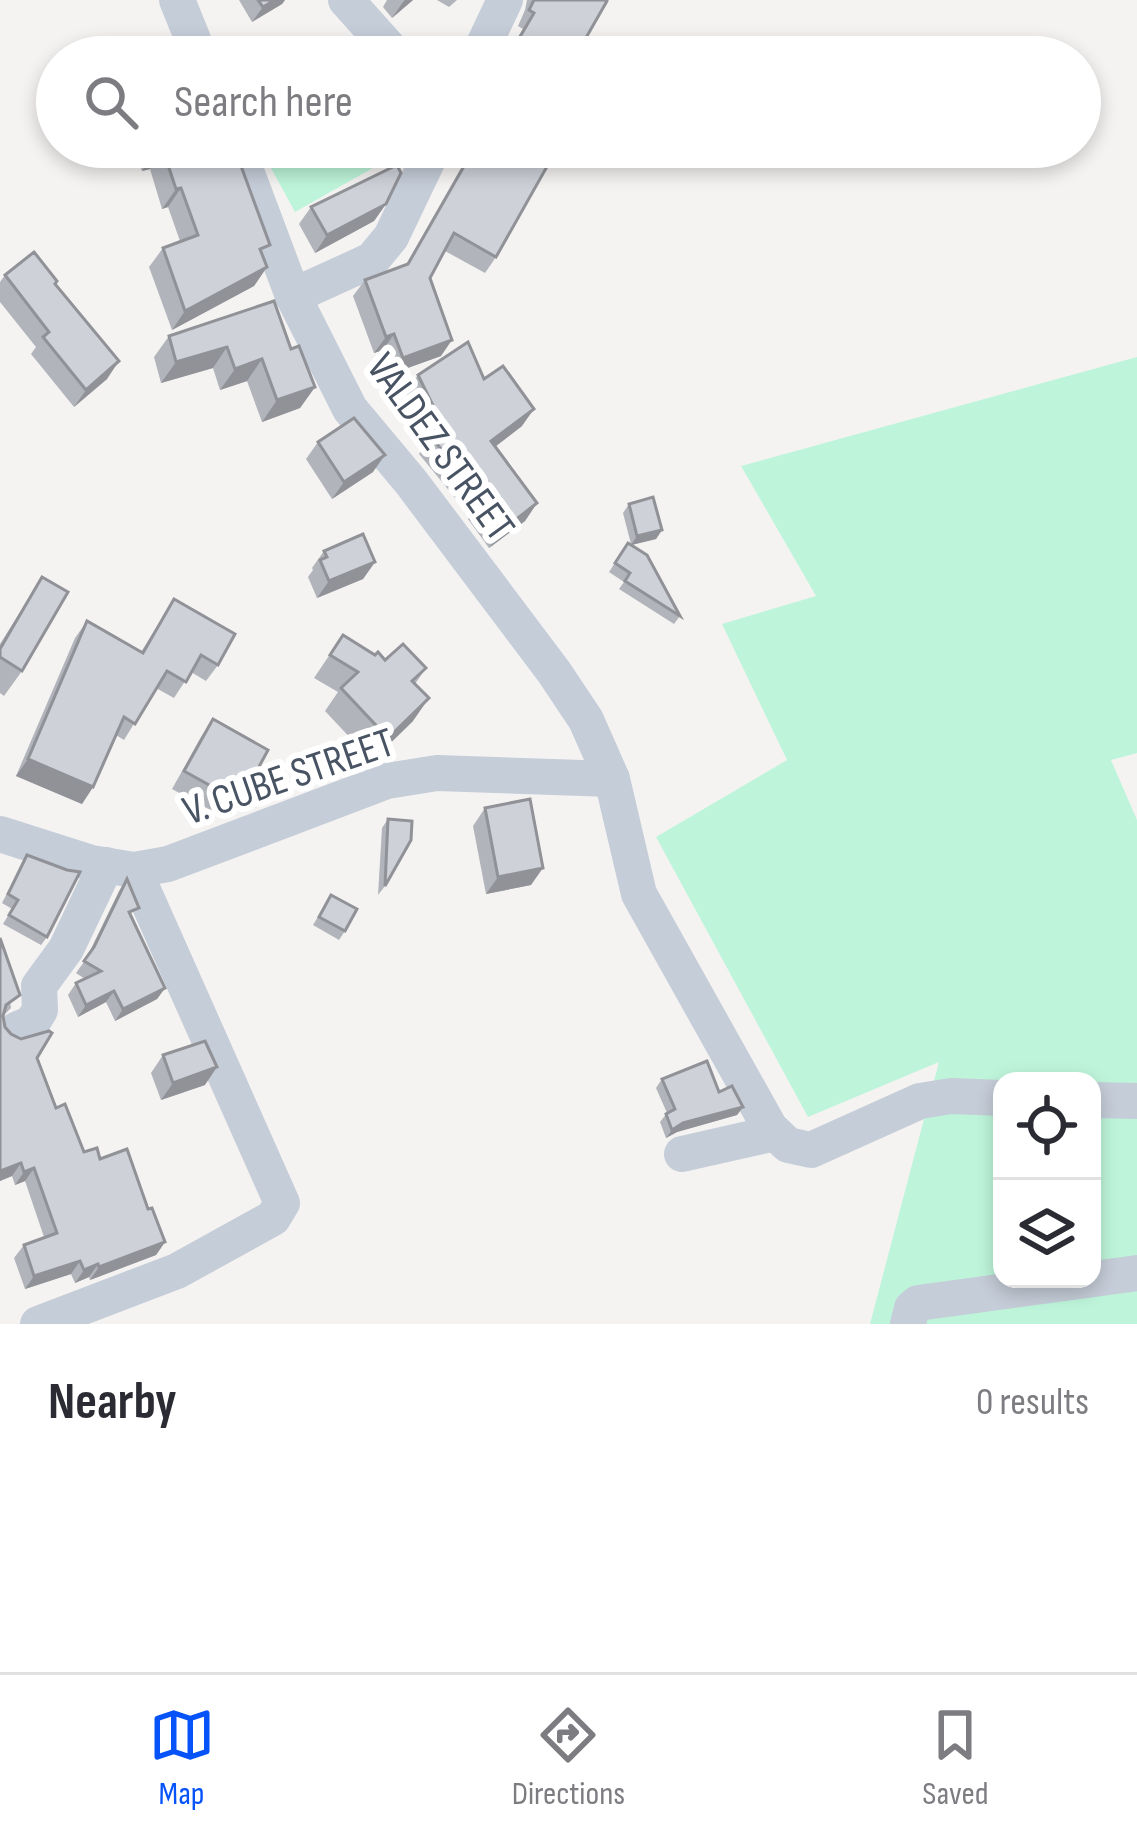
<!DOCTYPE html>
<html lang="en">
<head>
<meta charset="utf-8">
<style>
  :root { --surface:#fff; --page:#f2f2f3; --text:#2b2b33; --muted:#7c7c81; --line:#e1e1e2; --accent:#0753fa }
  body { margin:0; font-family:"Sofia Sans Condensed",sans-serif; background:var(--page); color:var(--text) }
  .controls { position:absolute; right:36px; bottom:36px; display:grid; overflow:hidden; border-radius:24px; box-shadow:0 6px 18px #0003 }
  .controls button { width:108px; height:108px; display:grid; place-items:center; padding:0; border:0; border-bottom:3px solid var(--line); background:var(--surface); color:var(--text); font:60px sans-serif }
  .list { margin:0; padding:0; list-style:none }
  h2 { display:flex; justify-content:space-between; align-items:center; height:156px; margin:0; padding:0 48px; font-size:51px }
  h2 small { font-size:39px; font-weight:400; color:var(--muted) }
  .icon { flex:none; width:66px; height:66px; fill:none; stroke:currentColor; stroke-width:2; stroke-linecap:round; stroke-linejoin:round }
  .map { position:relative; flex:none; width:1137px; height:1324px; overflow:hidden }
  .search { position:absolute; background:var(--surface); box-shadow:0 6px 18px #0003; left:36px; right:36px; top:36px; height:132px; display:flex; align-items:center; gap:30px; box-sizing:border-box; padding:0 42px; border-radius:66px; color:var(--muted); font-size:45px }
  .sheet { height:348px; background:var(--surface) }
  nav { display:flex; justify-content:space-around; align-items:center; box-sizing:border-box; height:168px; border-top:3px solid var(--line); background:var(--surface); font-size:33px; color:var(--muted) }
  nav a { display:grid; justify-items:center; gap:6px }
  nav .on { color:var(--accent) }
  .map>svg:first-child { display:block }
  .green { fill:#bef5da; fill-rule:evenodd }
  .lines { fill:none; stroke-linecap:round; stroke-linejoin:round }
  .street { stroke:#c5cdd8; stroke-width:36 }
  .wall { fill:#b1b4ba }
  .shaded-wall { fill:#909297 }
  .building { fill:#ced1d8; stroke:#909297; stroke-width:3 }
  .labels { text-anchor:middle; stroke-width:12; stroke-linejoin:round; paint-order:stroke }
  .street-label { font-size:42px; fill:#485363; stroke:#fff }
</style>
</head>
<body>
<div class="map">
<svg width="1137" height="1324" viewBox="0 0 1137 1324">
  <rect width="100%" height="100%" fill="#f5f3f2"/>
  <!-- green -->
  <g class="green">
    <path d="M 262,147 L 410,147 L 295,212 L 260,148 Z"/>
    <path d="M 1137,357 L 1137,753 L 1111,760 L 1137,820 L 1137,1324 L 870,1324 L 939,1062 L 808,1117 L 656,837 L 787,760 L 722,624 L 816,596 L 741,466 ZM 1002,1081 L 1092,1081 L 1092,1279 L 1002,1279 Z"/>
  </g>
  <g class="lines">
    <!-- street -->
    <g class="street">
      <path d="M 177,0 L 200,57"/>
      <path d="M 346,0 L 397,57"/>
      <path d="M 478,57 L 505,0"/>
      <path d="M 237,147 L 293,296 L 350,409 L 411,482 L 554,672 L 586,720 L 612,779 L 639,894 L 770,1128 L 788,1145 L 811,1150 L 920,1101 L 951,1096 L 1002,1098"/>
      <path d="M 293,296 L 372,260 L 391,237 L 434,147"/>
      <path d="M 0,834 L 91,863 L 134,870 L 168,864 L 387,781 L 437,773 L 612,779"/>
      <path d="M 16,1030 L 32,1023 L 40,1010 L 39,986 L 66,949 L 106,865"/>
      <path d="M 1092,1100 L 1137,1101"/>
      <path d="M 682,1154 L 775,1133"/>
      <path d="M 38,1324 L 177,1271 L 273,1218 L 282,1203 L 134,870"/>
      <path d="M 908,1324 L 912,1308 L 918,1303 L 1137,1273"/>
    </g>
  </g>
  <!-- wall -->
  <g class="wall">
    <path d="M 239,0 L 285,0 L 282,4 L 252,22 Z"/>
    <path d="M 387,0 L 413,0 L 392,18 L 383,7 Z"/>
    <path d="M 437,0 L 457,0 L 449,7 Z"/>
    <path d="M 527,0 L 607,1 L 575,57 L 506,57 L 523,29 L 518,26 L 525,10 Z"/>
    <path d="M 134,147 L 226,147 L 267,267 L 254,286 L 172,330 L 149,267 L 163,248 L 180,241 L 168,207 L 162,209 L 150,169 L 142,171 Z"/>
    <path d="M 473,147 L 564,147 L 553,162 L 550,161 L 496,257 L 485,273 L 445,251 L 430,278 L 441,356 L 391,374 L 383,350 L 374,353 L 353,296 L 365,280 L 406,265 Z"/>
    <path d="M 607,147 L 634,147 L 627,158 Z"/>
    <path d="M 386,204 L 374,221 L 315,253 L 299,224 L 311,207 Z"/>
    <path d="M 5,275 L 55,284 L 107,379 L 74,407 L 31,354 L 36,347 L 0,302 L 0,282 Z"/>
    <path d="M 169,336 L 291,349 L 315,387 L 300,408 L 262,422 L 247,381 L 220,390 L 213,368 L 161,383 L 154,357 Z"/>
    <path d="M 418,375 L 484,379 L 522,426 L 495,447 L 537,503 L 525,521 L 489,548 L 468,519 L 470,516 L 419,454 L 429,439 L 406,392 Z"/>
    <path d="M 318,442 L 373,472 L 332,499 L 306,459 Z"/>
    <path d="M 629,504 L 662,530 L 656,539 L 632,545 L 680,616 L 674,624 L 619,589 L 624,582 L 609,572 L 628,543 L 631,544 L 623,513 Z"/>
    <path d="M 324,551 L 375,562 L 363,579 L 317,598 L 308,577 L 313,570 L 312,568 Z"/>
    <path d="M 42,577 L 22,671 L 4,696 L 0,693 L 0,644 Z"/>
    <path d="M 174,599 L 218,665 L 206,681 L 191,672 L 174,698 L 156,688 L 124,740 L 116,735 L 93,787 L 82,804 L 16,776 L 75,638 L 87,621 L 141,652 Z"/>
    <path d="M 343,635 L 385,660 L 426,668 L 415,684 L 413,721 L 372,761 L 325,711 L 338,692 L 314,678 Z"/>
    <path d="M 213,719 L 268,750 L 229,817 L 225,818 L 172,789 L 201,737 Z"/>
    <path d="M 485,808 L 531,885 L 486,894 L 473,826 Z"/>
    <path d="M 388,819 L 385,886 L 378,895 L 382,828 Z"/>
    <path d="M 27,855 L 47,937 L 41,945 L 3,924 L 12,909 L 2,903 Z"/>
    <path d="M 127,879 L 132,918 L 165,988 L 157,999 L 115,1021 L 106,1002 L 78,1017 L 68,995 L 76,983 L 85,979 L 76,973 L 86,959 L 119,891 Z"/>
    <path d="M 331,895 L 345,931 L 339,940 L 313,925 Z"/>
    <path d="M 0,938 L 11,1008 L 3,1016 L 5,1027 L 37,1058 L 56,1108 L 84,1152 L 100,1159 L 148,1209 L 165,1242 L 156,1255 L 90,1280 L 89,1277 L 75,1283 L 71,1274 L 25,1289 L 14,1258 L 24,1245 L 44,1237 L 25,1181 L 15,1185 L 12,1176 L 0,1181 Z"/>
    <path d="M 163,1055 L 205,1085 L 161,1100 L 151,1073 Z"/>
    <path d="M 662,1079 L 719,1092 L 743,1107 L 737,1115 L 677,1132 L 666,1138 L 660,1122 L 667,1113 L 656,1088 Z"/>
  </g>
  <!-- shaded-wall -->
  <g class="shaded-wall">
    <path d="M 275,0 L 285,0 L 282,4 L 252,22 L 263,7 Z"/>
    <path d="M 405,0 L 413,0 L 392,18 L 403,2 Z"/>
    <path d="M 163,150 L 150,169 L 142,171 L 155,152 Z"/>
    <path d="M 181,188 L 168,207 L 162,209 L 176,189 Z"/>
    <path d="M 386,204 L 374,221 L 315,253 L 327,235 Z"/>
    <path d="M 267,267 L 254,286 L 172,330 L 185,311 Z"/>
    <path d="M 394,334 L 383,350 L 374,353 L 386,337 Z"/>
    <path d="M 452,340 L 441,356 L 391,374 L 403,358 Z"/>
    <path d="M 227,347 L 213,368 L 161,383 L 176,362 Z"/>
    <path d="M 262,359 L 247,381 L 220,390 L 235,369 Z"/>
    <path d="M 119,361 L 107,379 L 74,407 L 86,390 Z"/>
    <path d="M 315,387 L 300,408 L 262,422 L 277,400 Z"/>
    <path d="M 534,409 L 522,426 L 479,459 L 491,441 Z"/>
    <path d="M 385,455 L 373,472 L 332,499 L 344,482 Z"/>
    <path d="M 537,503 L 525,521 L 489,548 L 501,531 Z"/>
    <path d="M 662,530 L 656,539 L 631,545 L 637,536 Z"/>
    <path d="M 375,562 L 363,579 L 317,598 L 329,581 Z"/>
    <path d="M 429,698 L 413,721 L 372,761 L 388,738 Z"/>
    <path d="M 28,759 L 93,787 L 82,804 L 16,776 Z"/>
    <path d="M 543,868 L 531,885 L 486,894 L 498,877 Z"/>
    <path d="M 165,988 L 157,999 L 115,1021 L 123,1009 Z"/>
    <path d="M 114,991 L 106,1002 L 78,1017 L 86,1005 Z"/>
    <path d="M 217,1067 L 205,1085 L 161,1100 L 173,1083 Z"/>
    <path d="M 743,1107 L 737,1115 L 677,1132 L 666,1138 L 672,1130 L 683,1123 Z"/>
    <path d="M 21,1163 L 12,1176 L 0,1181 L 0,1171 Z"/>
    <path d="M 34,1168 L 25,1181 L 15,1185 L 24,1172 Z"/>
    <path d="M 165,1242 L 156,1255 L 90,1280 L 99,1267 Z"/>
    <path d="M 80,1261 L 71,1274 L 25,1289 L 34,1276 Z"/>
    <path d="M 98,1264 L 89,1277 L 75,1283 L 84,1270 Z"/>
  </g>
  <!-- building -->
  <g class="building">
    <path d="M 258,0 L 275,0 L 263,7 Z"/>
    <path d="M 534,0 L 606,0 L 607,1 L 575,57 L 508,57 L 534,13 L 529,10 Z"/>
    <path d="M 154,147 L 226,147 L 230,158 L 237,155 L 270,245 L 260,249 L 267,267 L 185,311 L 163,248 L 198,235 L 181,188 L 176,189 L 163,150 L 155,152 Z"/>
    <path d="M 475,147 L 558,147 L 496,257 L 454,233 L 430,278 L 452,340 L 403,358 L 394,334 L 386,337 L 365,280 L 408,264 Z"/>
    <path d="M 397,165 L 401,173 L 386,204 L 327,235 L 311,207 Z"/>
    <path d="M 34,252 L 57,281 L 55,284 L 119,361 L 86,390 L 43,337 L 49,332 L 5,275 Z"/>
    <path d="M 274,301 L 291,349 L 299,346 L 315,387 L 277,400 L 262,359 L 235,369 L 227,347 L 176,362 L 169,336 Z"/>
    <path d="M 468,342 L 484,379 L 503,366 L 534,409 L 491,441 L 537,503 L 501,531 L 480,502 L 483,499 L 431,437 L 443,426 L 418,375 Z"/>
    <path d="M 354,418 L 385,455 L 344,482 L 318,442 Z"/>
    <path d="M 653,497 L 662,530 L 637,536 L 629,504 Z"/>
    <path d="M 363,534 L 375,562 L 329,581 L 320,560 L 327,557 L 324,551 Z"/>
    <path d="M 628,543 L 647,555 L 680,616 L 625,581 L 630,573 L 615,563 Z"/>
    <path d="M 42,577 L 68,592 L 22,671 L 0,657 L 0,649 Z"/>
    <path d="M 174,599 L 235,634 L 218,665 L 201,655 L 186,682 L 167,671 L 135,724 L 124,717 L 93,787 L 28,759 L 87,621 L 143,653 Z"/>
    <path d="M 343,635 L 375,655 L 378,652 L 385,660 L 403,644 L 426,668 L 412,681 L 429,698 L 388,738 L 341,688 L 358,672 L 330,655 Z"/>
    <path d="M 213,719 L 268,750 L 241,800 L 238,801 L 184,771 Z"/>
    <path d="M 530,799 L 543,868 L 498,877 L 485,808 Z"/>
    <path d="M 388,819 L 412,821 L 411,840 L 385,886 Z"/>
    <path d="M 27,855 L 67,870 L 80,872 L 47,937 L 9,915 L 18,900 L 8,894 Z"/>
    <path d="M 127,879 L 139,908 L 129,912 L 165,988 L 123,1009 L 114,991 L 86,1005 L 76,983 L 101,971 L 84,961 L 94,947 Z"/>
    <path d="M 331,895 L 357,909 L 345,931 L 319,917 Z"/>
    <path d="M 0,938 L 20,995 L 6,1005 L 3,1016 L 5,1027 L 11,1034 L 21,1039 L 49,1031 L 52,1033 L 37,1058 L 56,1108 L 65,1104 L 84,1152 L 97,1148 L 100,1159 L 127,1149 L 148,1209 L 152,1208 L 165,1242 L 99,1267 L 98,1264 L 84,1270 L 80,1261 L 34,1276 L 24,1245 L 57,1233 L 34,1168 L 24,1172 L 21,1163 L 0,1171 Z"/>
    <path d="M 205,1041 L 217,1067 L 173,1083 L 163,1055 Z"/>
    <path d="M 707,1061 L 719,1092 L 732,1086 L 743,1107 L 683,1123 L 672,1130 L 666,1114 L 675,1109 L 662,1079 Z"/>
  </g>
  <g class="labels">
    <!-- street labels -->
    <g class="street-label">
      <text transform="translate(442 446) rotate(54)" y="15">VALDEZ STREET</text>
      <text transform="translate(288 775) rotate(-19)" y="15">V. CUBE STREET</text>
    </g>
  </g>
</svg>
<div class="controls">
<button><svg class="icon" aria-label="locate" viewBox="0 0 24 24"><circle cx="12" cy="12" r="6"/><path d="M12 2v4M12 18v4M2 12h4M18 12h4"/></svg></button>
<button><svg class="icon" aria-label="layers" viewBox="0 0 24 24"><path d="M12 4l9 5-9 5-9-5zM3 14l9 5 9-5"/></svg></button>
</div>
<div class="search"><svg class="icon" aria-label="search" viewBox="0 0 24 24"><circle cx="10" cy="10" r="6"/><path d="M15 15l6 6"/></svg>Search here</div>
</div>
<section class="sheet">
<h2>Nearby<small>0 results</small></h2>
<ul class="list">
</ul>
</section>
<nav>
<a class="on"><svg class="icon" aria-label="map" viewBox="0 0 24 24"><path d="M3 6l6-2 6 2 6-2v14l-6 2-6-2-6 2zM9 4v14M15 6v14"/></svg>Map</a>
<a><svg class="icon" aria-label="directions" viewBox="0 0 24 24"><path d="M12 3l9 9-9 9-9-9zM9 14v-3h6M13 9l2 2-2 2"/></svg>Directions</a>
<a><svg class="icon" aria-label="saved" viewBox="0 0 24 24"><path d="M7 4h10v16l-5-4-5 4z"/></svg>Saved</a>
</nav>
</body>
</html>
